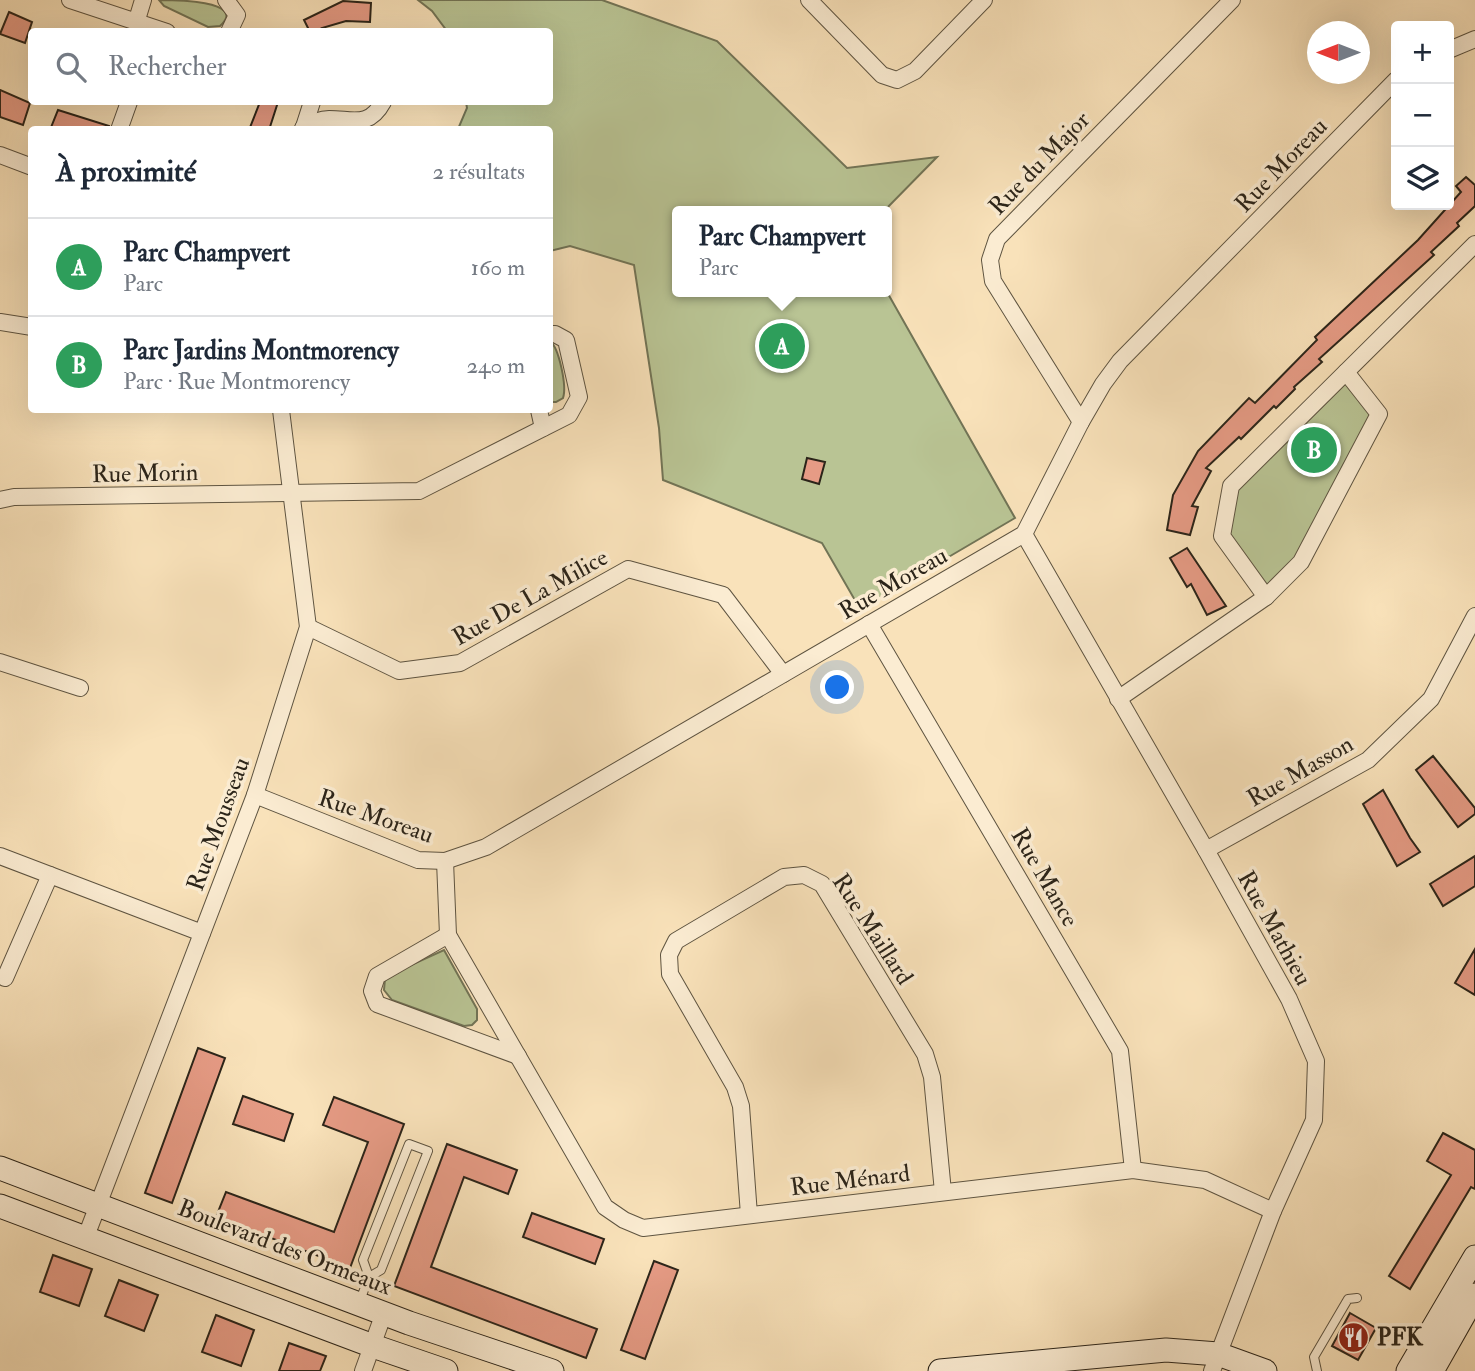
<!DOCTYPE html>
<html lang="fr">
<head>
<meta charset="utf-8">
<style>
  :root { --surface:#fff; --page:#f6f6f7; --text:#1f2937; --muted:#747a83; --line:#e0e1e3; --accent:#8f2418 }
  body { margin:0; font-family:"IM FELL Double Pica",serif; background:var(--page); color:var(--text) }
  .controls { position:absolute; right:21px; top:21px; display:grid; overflow:hidden; border-radius:7px; box-shadow:0 7px 28px #0002 }
  .controls button { width:63px; height:63px; display:grid; place-items:center; padding:0; border:0; border-bottom:2px solid var(--line); background:var(--surface); color:var(--text); font:35px sans-serif }
  .compass { position:absolute; left:1307px; top:21px; width:63px; height:63px; border-radius:50%; background:var(--surface); box-shadow:0 7px 28px #0002; rotate:270deg }
  .you { position:absolute; left:838px; top:688px; width:24px; height:24px; margin:-18px; border:5px solid #fff; border-radius:50%; background:#1a73e8; box-shadow:0 0 0 10px #1a73e833 }
  .badge { display:grid; place-items:center; width:46px; height:46px; border-radius:50%; background:var(--accent); color:#fff; font-size:23px; font-weight:700 }
  .pin { position:absolute; translate:-50% -50%; border:4px solid #fff; box-shadow:0 2px 7px #0006 }
  .popup { position:absolute; left:672px; top:206px; width:220px; height:91px; box-sizing:border-box; display:grid; place-content:center; border-radius:7px; background:var(--surface); filter:drop-shadow(0 2px 5px #0005); font-size:23px; white-space:nowrap; color:var(--muted) }
  .popup b { font-size:26px; color:var(--text) }
  .popup::after { content:''; position:absolute; left:50%; top:100%; margin-left:-14px; border:14px solid transparent; border-top-color:var(--surface) }
  .list { margin:0; padding:0; list-style:none }
  h2 { display:flex; justify-content:space-between; align-items:center; height:91px; margin:0; padding:0 28px; font-size:30px }
  h2 small { font-size:23px; font-weight:400; color:var(--muted) }
  .list li { display:grid; grid-template-columns:46px 1fr auto; gap:21px; align-items:center; box-sizing:border-box; height:98px; padding:0 28px; border-top:2px solid var(--line) }
  .list b { display:block; font-size:26px; white-space:nowrap }
  .list p { margin:0; font-size:23px; white-space:nowrap; color:var(--muted) }
  .list em { font-size:23px; font-style:normal; color:var(--muted) }
  .icon { flex:none; width:38px; height:38px; fill:none; stroke:currentColor; stroke-width:2; stroke-linecap:round; stroke-linejoin:round }
  .map { position:relative; flex:none; width:1475px; height:1371px; overflow:hidden }
  .search { position:absolute; background:var(--surface); box-shadow:0 7px 28px #0002; left:28px; top:28px; width:525px; height:77px; display:flex; align-items:center; gap:18px; box-sizing:border-box; padding:0 24px; border-radius:7px; color:var(--muted); font-size:26px }
  .panel { position:absolute; background:var(--surface); box-shadow:0 7px 28px #0002; left:28px; top:126px; width:525px; height:287px; border-radius:7px }
  .map>svg:first-child { display:block }
  .green { fill:#b9c494; stroke:#727456; stroke-width:2 }
  .building { fill:#e69b85; stroke:#2b2419; stroke-width:2 }
  .lines { fill:none; stroke-linecap:round; stroke-linejoin:round }
  .lane-casing { stroke:#5e5441; stroke-width:10 }
  .street-casing { stroke:#5e5441; stroke-width:18 }
  .secondary-casing { stroke:#2b2419; stroke-width:25 }
  .lane { stroke:#fbecd2; stroke-width:8 }
  .street { stroke:#fbecd2; stroke-width:16 }
  .secondary { stroke:#fbecd2; stroke-width:23 }
  .labels { text-anchor:middle; stroke-width:7; stroke-linejoin:round; paint-order:stroke }
  .street-label { font-size:24px; fill:#2b2419; stroke:#fbecd2 }
  .poi-label { font-size:24px; font-weight:bold; fill:#2b2419; stroke:#fbecd2; text-anchor:start }
</style>
</head>
<body>
<div class="map">
<svg width="1475" height="1371" viewBox="0 0 1475 1371">
  <rect width="100%" height="100%" fill="#f9e2ba"/>
  <filter id="stains"><feTurbulence type="fractalNoise" baseFrequency=".00286" numOctaves="4"/><feColorMatrix values="0 0 0 0 .2 0 0 0 0 .09 0 0 0 0 .02 0 0 0 .5 -.17"/></filter>
  <radialGradient id="worn" r=".72"><stop offset=".6" stop-color="#630" stop-opacity="0"/><stop offset="1" stop-color="#630" stop-opacity=".3"/></radialGradient>
  <!-- green -->
  <g class="green">
    <path d="M 159,0 C 171,0 249,0 220,26 L 208,27 L 164,6 Z"/>
    <path d="M 418,0 L 602,0 L 717,41 L 847,168 L 937,157 L 884,211 L 677,211 L 677,292 L 887,292 L 1015,518 L 860,609 L 822,543 L 663,480 L 659,428 L 634,265 L 570,246 L 550,251 L 550,130 L 458,129 L 467,108 L 466,102 L 550,102 L 550,32 L 447,31 L 432,11 Z"/>
    <path d="M 550,341 C 559,348 567,386 563,398 L 556,402 L 550,402 Z"/>
    <path d="M 1346,372 L 1379,414 L 1301,562 L 1266,597 L 1222,536 L 1231,486 Z"/>
    <path d="M 444,950 L 477,1009 L 477,1020 L 472,1025 L 464,1026 L 392,1000 L 384,990 L 385,979 L 389,975 Z"/>
  </g>
  <!-- building -->
  <g class="building">
    <path d="M 343,1 L 371,3 L 370,22 L 346,21 L 322,28 L 325,32 L 310,32 L 304,20 Z"/>
    <path d="M 9,12 L 32,22 L 25,43 L 0,34 Z"/>
    <path d="M 0,90 L 30,103 L 23,125 L 0,117 Z"/>
    <path d="M 260,102 L 278,102 L 269,130 L 249,130 Z"/>
    <path d="M 58,110 L 109,126 L 109,130 L 50,130 Z"/>
    <path d="M 1466,177 L 1475,185 L 1475,206 L 1457,223 L 1459,226 L 1431,252 L 1434,255 L 1319,359 L 1322,362 L 1294,387 L 1295,389 L 1276,408 L 1274,406 L 1241,439 L 1239,437 L 1206,468 L 1211,471 L 1192,506 L 1198,507 L 1190,535 L 1167,530 L 1173,495 L 1198,451 L 1249,398 L 1255,403 L 1317,340 L 1315,337 L 1418,240 L 1461,192 L 1456,186 Z"/>
    <path d="M 807,458 L 825,462 L 819,484 L 802,479 Z"/>
    <path d="M 1187,548 L 1226,606 L 1207,615 L 1191,584 L 1187,587 L 1170,558 Z"/>
    <path d="M 1433,756 L 1475,808 L 1475,814 L 1458,827 L 1416,770 Z"/>
    <path d="M 1383,790 L 1410,838 L 1420,852 L 1397,866 L 1363,804 Z"/>
    <path d="M 1475,856 L 1475,886 L 1443,906 L 1430,884 Z"/>
    <path d="M 1475,949 L 1475,995 L 1455,983 Z"/>
    <path d="M 198,1048 L 225,1058 L 172,1203 L 145,1193 Z"/>
    <path d="M 243,1096 L 293,1114 L 284,1141 L 233,1124 Z"/>
    <path d="M 334,1097 L 404,1124 L 350,1268 L 216,1217 L 226,1192 L 334,1232 L 368,1142 L 323,1125 Z"/>
    <path d="M 1443,1133 L 1475,1150 L 1475,1189 L 1471,1187 L 1410,1289 L 1389,1276 L 1451,1175 L 1427,1161 Z"/>
    <path d="M 447,1144 L 517,1170 L 508,1194 L 464,1177 L 431,1267 L 597,1329 L 586,1358 L 394,1286 Z"/>
    <path d="M 532,1213 L 604,1239 L 595,1264 L 523,1237 Z"/>
    <path d="M 53,1255 L 92,1269 L 79,1306 L 40,1292 Z"/>
    <path d="M 654,1261 L 678,1270 L 645,1359 L 621,1350 Z"/>
    <path d="M 119,1280 L 158,1295 L 144,1331 L 105,1316 Z"/>
    <path d="M 1350,1313 L 1376,1328 L 1358,1360 L 1332,1346 Z"/>
    <path d="M 216,1315 L 254,1330 L 241,1366 L 202,1352 Z"/>
    <path d="M 289,1343 L 326,1356 L 320,1371 L 279,1371 Z"/>
  </g>
  <g class="lines">
    <defs>
      <g id="lane">
        <path d="M 359,1303 L 369,1277 L 381,1270 L 428,1151 L 409,1144 L 363,1260 L 369,1277"/>
        <path d="M 1317,1371 L 1314,1357 L 1348,1299 L 1357,1298"/>
      </g>
      <g id="street">
        <path d="M 70,0 L 167,32"/>
        <path d="M 226,0 L 237,15 L 229,32"/>
        <path d="M 809,0 L 882,75 L 897,80 L 915,71 L 984,0"/>
        <path d="M 136,23 L 143,0"/>
        <path d="M 1449,50 L 1475,39"/>
        <path d="M 303,128 C 311,124 319,119 329,119 C 353,119 369,128 383,102"/>
        <path d="M 119,130 L 129,102"/>
        <path d="M 303,130 L 312,102"/>
        <path d="M 0,155 L 32,167"/>
        <path d="M 0,322 L 32,327"/>
        <path d="M 539,410 L 543,428"/>
        <path d="M 1081,422 L 993,281 L 990,260 L 997,239 L 1232,0"/>
        <path d="M 0,500 L 14,497 L 419,491 L 569,415 L 579,397 L 566,340 L 555,334 L 550,334"/>
        <path d="M 1024,534 L 1206,850 L 1289,999 L 1316,1061 L 1314,1120 L 1273,1211 L 1212,1371"/>
        <path d="M 1266,597 L 1222,536 L 1231,486 L 1475,244"/>
        <path d="M 869,624 L 1120,1051 L 1133,1170"/>
        <path d="M 308,627 L 399,671 L 460,663 L 628,569 L 723,595 L 783,674"/>
        <path d="M 0,662 L 80,688"/>
        <path d="M 1118,699 L 1266,597 L 1301,562 L 1379,414 L 1346,372"/>
        <path d="M 255,795 L 418,860 L 445,861 L 486,847 L 1024,534 L 1081,422 L 1103,384 L 1120,361 L 1396,80"/>
        <path d="M 1206,850 L 1368,760 L 1431,699 L 1475,616"/>
        <path d="M 0,856 L 202,933"/>
        <path d="M 445,861 L 448,935 L 605,1207 L 624,1220 L 643,1228 L 1133,1170 L 1205,1180 L 1273,1211"/>
        <path d="M 448,935 L 377,976 L 372,991 L 377,1004 L 518,1056"/>
        <path d="M 5,978 L 50,875"/>
        <path d="M 749,1215 L 741,1106 L 735,1087 L 670,974 L 669,955 L 676,941 L 784,877 L 804,875 L 822,884 L 925,1054 L 932,1077 L 943,1192"/>
        <path d="M 85,1239 L 255,795 L 308,627 L 281,410"/>
        <path d="M 363,1371 L 384,1313"/>
      </g>
      <g id="secondary">
        <path d="M 0,1168 L 409,1323 L 552,1371"/>
        <path d="M 0,1206 L 373,1346 L 446,1371"/>
        <path d="M 940,1371 L 1166,1350 L 1218,1354 L 1265,1371"/>
        <path d="M 1408,1371 L 1475,1257"/>
        <path d="M 1432,1371 L 1475,1295"/>
      </g>
    </defs>
    <!-- lane casing -->
    <use href="#lane" class="lane-casing"/>
    <!-- street casing -->
    <use href="#street" class="street-casing"/>
    <!-- secondary casing -->
    <use href="#secondary" class="secondary-casing"/>
    <!-- lane -->
    <use href="#lane" class="lane"/>
    <!-- street -->
    <use href="#street" class="street"/>
    <!-- secondary -->
    <use href="#secondary" class="secondary"/>
  </g>
  <!-- icons -->
  <defs>
    <symbol id="restaurant-disc" viewBox="-11 -11 22 22"><circle r="9.5" fill="#8f2418" stroke="#fbecd2"/><path d="M-5-6h1v4h1v-4h1v4h1v-4h1v5L-1.5 .5V6h-2V.5L-5-1ZM5-6V6H3V1.5H1.5Q1.5-4 5-6Z" fill="#fff"/></symbol>
  </defs>
  <g fill-rule="evenodd">
    <use href="#restaurant-disc" x="1336" y="1320" width="35" height="35"/>
  </g>
  <g class="labels">
    <!-- street labels -->
    <g class="street-label">
      <text transform="translate(1039 163) rotate(-46)" y="8">Rue du Major</text>
      <text transform="translate(1281 165) rotate(-46)" y="8">Rue Moreau</text>
      <text transform="translate(145 473) rotate(-1)" y="8">Rue Morin</text>
      <text transform="translate(893 583) rotate(-30)" y="8">Rue Moreau</text>
      <text transform="translate(530 597) rotate(-29)" y="8">Rue De La Milice</text>
      <text transform="translate(1300 771) rotate(-30)" y="8">Rue Masson</text>
      <text transform="translate(376 816) rotate(19)" y="8">Rue Moreau</text>
      <text transform="translate(218 824) rotate(-70)" y="8">Rue Mousseau</text>
      <text transform="translate(1045 877) rotate(60)" y="8">Rue Mance</text>
      <text transform="translate(1275 928) rotate(61)" y="8">Rue Mathieu</text>
      <text transform="translate(873 929) rotate(57)" y="8">Rue Maillard</text>
      <text transform="translate(850 1180) rotate(-7)" y="8">Rue Ménard</text>
      <text transform="translate(285 1247) rotate(21)" y="8">Boulevard des Ormeaux</text>
    </g>
    <!-- poi labels -->
    <g class="poi-label">
      <text x="1377" y="1345">PFK</text>
    </g>
  </g>
  <rect width="100%" height="100%" filter="url(#stains)"/>
  <rect width="100%" height="100%" fill="url(#worn)"/>
</svg>
<div class="controls">
<button>+</button>
<button>−</button>
<button><svg class="icon" aria-label="layers" viewBox="0 0 24 24"><path d="M12 4l9 5-9 5-9-5zM3 14l9 5 9-5"/></svg></button>
</div>
<svg class="compass" viewBox="-18 -18 36 36"><path d="M0-13l5 13h-10z" fill="#e53935"/><path d="M0 13l5-13h-10z" fill="#747a83"/></svg>
<div class="you"></div>
<div class="pin badge" style="left:782px;top:346px;background:#2e9e5b">A</div>
<div class="popup"><b>Parc Champvert</b>Parc</div>
<div class="pin badge" style="left:1314px;top:450px;background:#2e9e5b">B</div>
<div class="search"><svg class="icon" aria-label="search" viewBox="0 0 24 24"><circle cx="10" cy="10" r="6"/><path d="M15 15l6 6"/></svg>Rechercher</div>
<section class="panel">
<h2>À proximité<small>2 résultats</small></h2>
<ul class="list">
<li><span class="badge" style="background:#2e9e5b">A</span><div><b>Parc Champvert</b><p>Parc</p></div><em>160 m</em></li>
<li><span class="badge" style="background:#2e9e5b">B</span><div><b>Parc Jardins Montmorency</b><p>Parc · Rue Montmorency</p></div><em>240 m</em></li>
</ul>
</section>
</div>
</body>
</html>
